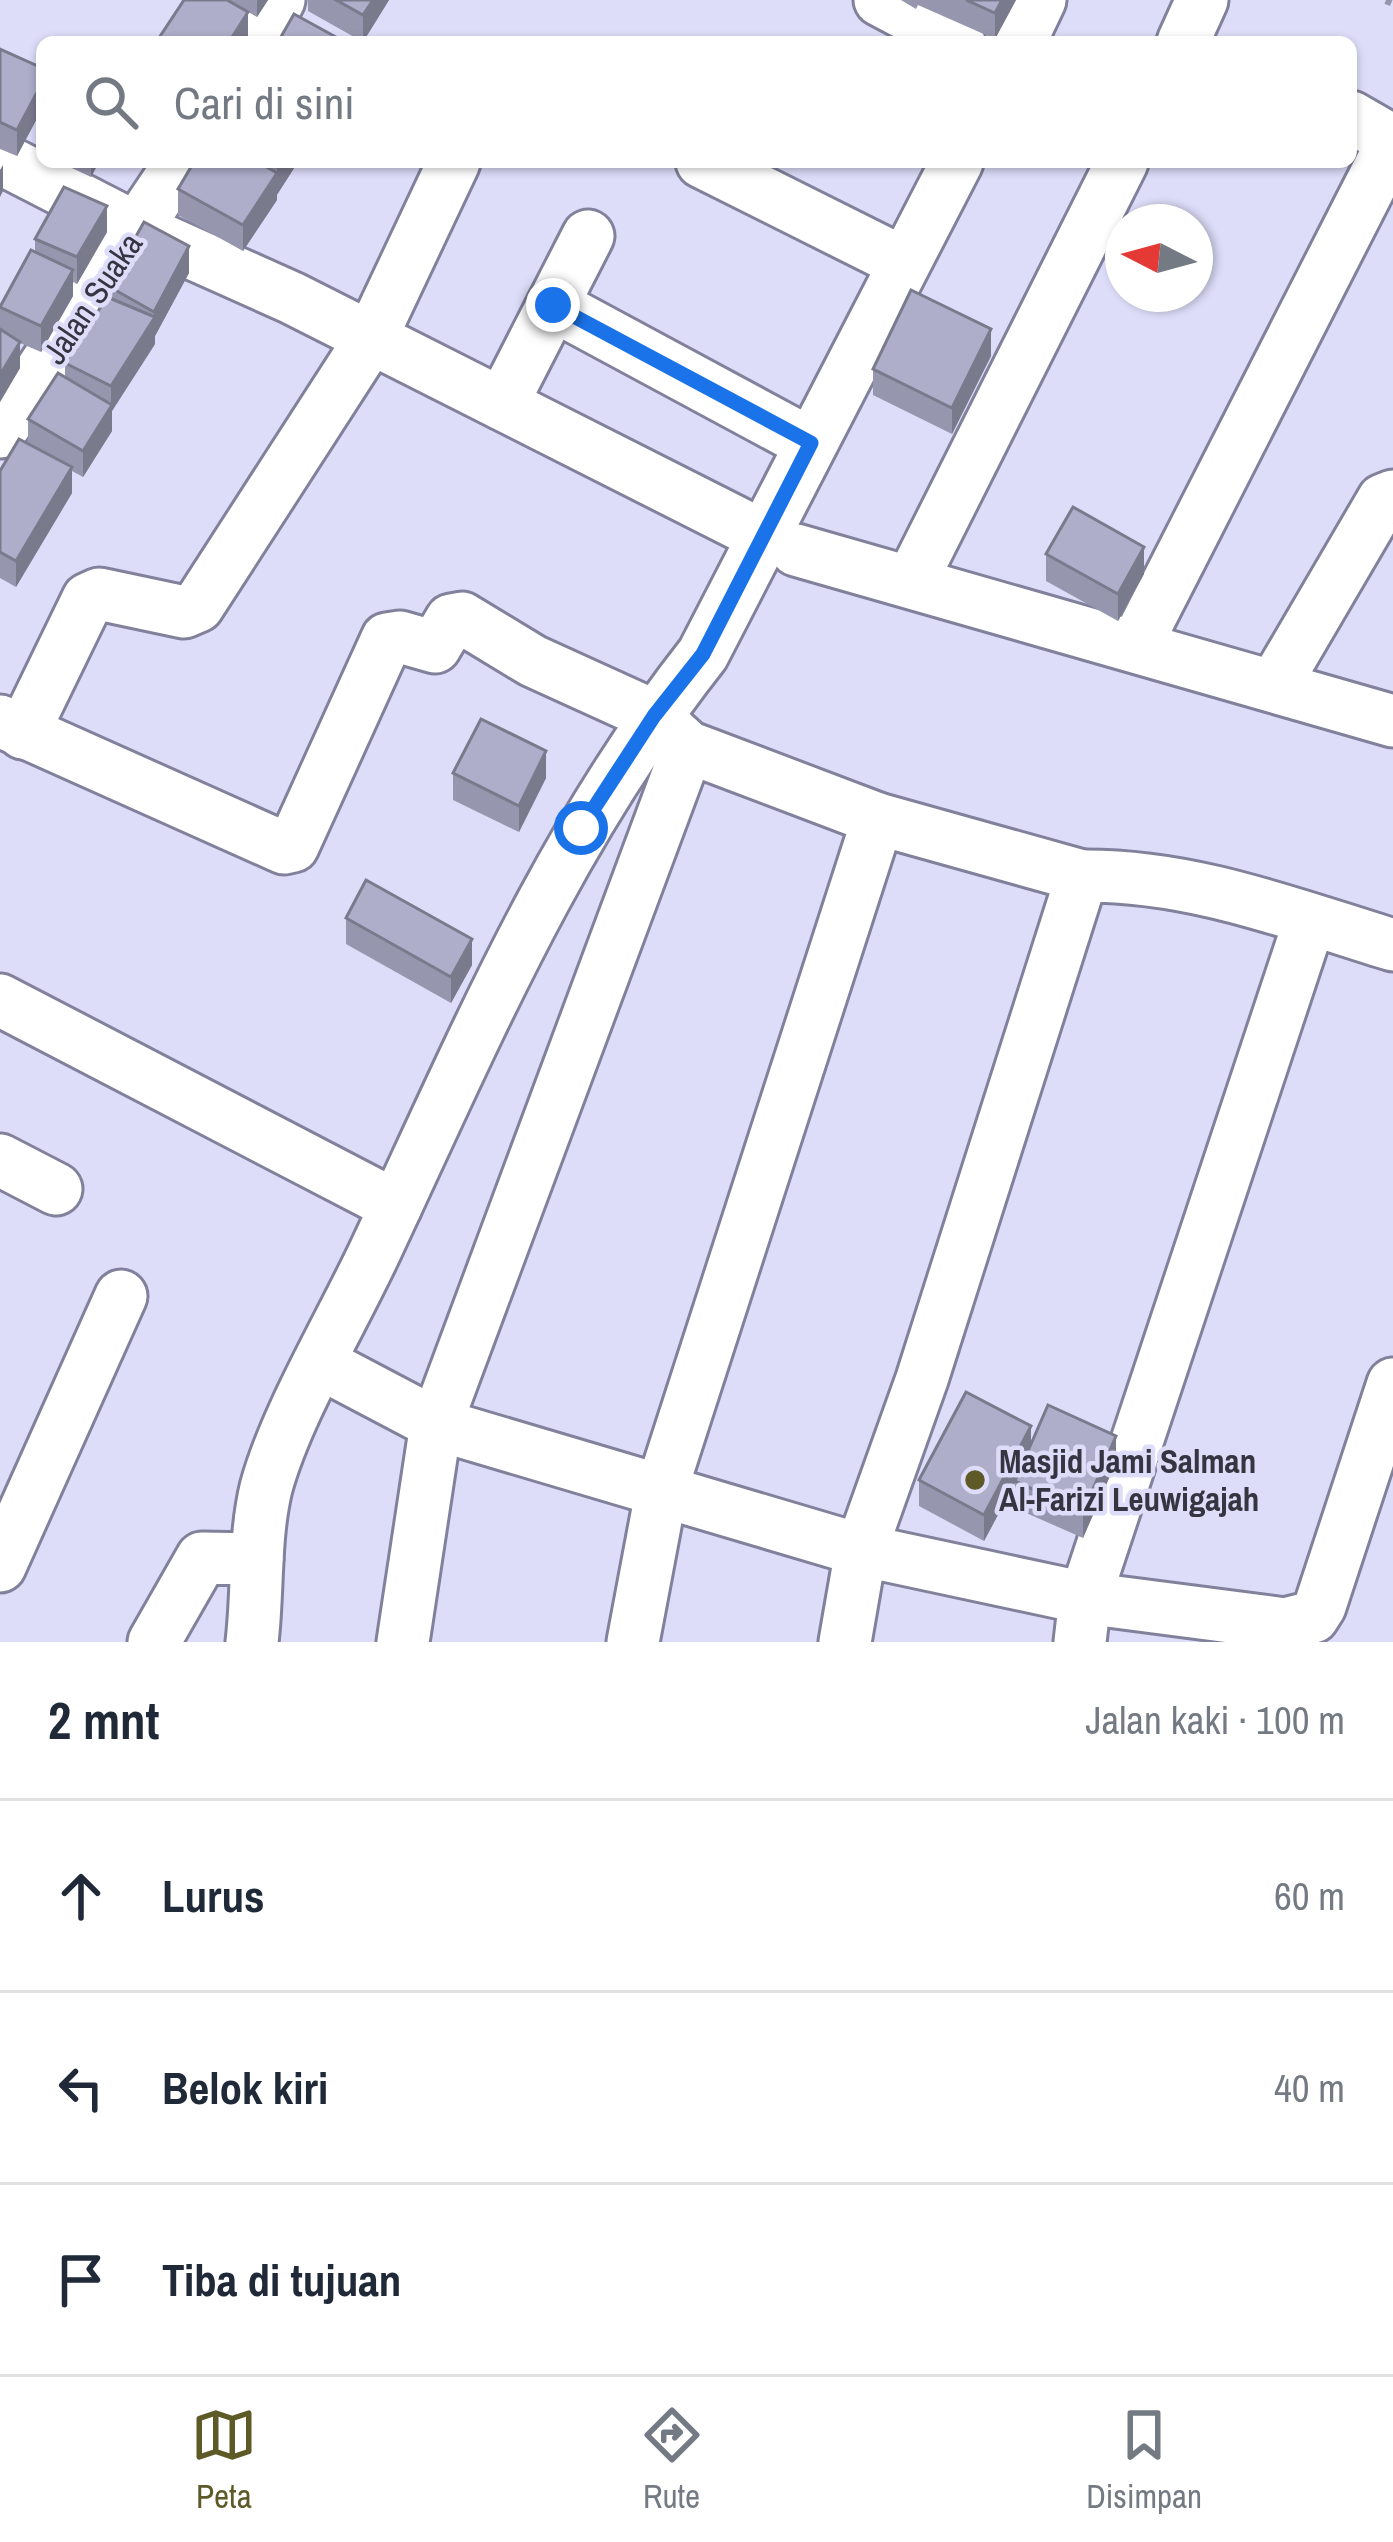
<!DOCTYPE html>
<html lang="id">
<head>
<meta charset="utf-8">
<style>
  :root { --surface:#fff; --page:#f6f6f7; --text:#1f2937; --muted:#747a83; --line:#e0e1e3; --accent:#5d5a27 }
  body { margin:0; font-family:"Archivo Narrow",sans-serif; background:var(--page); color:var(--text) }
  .compass { position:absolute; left:1105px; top:204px; width:108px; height:108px; border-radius:50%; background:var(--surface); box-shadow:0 3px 9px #0004; rotate:276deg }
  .stop { position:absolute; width:36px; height:36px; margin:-27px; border:9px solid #1a73e8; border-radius:50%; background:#fff }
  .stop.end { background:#1a73e8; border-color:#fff; box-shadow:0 3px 12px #0008 }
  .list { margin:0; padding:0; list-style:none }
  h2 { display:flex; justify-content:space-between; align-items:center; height:156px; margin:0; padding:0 48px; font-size:51px }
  h2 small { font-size:39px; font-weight:400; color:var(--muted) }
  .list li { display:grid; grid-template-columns:78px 1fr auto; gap:36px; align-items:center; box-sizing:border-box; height:192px; padding:0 48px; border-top:3px solid var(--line) }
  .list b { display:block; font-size:45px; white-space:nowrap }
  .list em { font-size:39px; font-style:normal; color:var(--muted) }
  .icon { flex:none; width:66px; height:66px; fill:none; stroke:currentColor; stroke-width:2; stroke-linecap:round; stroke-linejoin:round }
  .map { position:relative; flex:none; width:1393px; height:1642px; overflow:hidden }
  .search { position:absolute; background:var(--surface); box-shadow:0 3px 9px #0004; left:36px; right:36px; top:36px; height:132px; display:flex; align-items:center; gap:30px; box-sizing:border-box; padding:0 42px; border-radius:18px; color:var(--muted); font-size:45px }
  .sheet { height:732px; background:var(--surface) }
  nav { display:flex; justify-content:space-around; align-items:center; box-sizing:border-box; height:168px; border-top:3px solid var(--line); background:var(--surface); font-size:33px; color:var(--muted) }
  nav a { display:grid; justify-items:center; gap:6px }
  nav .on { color:var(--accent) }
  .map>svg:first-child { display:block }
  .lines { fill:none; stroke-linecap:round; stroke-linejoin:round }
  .minor-casing { stroke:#82819c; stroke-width:57 }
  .path { stroke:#9696ac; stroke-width:8; stroke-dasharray:6 6; stroke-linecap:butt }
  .minor { stroke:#fff; stroke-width:51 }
  .wall { fill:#9696ae }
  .shaded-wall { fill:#7a7a8d }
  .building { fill:#aeaeca; stroke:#7a7a8d; stroke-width:3 }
  .route { stroke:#1a73e8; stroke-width:15 }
  .poi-dot { fill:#5d5a27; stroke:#ddddfa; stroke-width:4.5 }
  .labels { text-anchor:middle; stroke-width:9; stroke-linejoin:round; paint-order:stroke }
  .street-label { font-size:33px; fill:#353541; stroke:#ddddfa }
  .poi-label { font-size:33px; font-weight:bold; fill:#353541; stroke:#ddddfa; text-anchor:start }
</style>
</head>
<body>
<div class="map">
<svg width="1393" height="1642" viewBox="0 0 1393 1642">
  <rect width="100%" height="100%" fill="#ddddfa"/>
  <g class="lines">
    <defs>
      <g id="minor">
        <path d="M 880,0 L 959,42"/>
        <path d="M 253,42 L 279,0"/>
        <path d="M 1020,42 L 1040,0"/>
        <path d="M 1183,42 L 1202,0"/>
        <path d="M 0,158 L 140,230 L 292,298 L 761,535"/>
        <path d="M 702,162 L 904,263"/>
        <path d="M 553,305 L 811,444"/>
        <path d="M 502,404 L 588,236"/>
        <path d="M 0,432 L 181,162"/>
        <path d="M 796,550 L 1393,721"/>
        <path d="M 912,580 L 1122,162"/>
        <path d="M 1136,645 L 1393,141 L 1351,117"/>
        <path d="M 1274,686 L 1383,500 L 1393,496"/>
        <path d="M 0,721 L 284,848 L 293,846 L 387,639 L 400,637 L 435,647 L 451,620 L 462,618 L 533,661 L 654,716 L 688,747 L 878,819 L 1082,876"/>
        <path d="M 23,733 L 88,599 L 99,594 L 184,612 L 198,606 L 371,338 L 454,162"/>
        <path d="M 0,1000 L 396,1206"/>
        <path d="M 0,1160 L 56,1189"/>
        <path d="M 322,1364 L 436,1424 L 861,1550 L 1085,1598 L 1285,1624 L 1313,1617 L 1320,1606 L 1393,1384"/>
        <path d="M 0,1566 L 121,1296"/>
        <path d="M 154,1642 L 202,1558 L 257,1559"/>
        <path d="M 252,1642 C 258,1592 254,1538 266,1488 C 286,1414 342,1322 376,1249 C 475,1038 557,839 703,654 L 957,162"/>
        <path d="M 403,1642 L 436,1424 L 688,747"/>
        <path d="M 633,1642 L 662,1488 L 878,819"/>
        <path d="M 845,1642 L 861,1550 L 922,1379 L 1082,876 C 1191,875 1289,913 1393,945"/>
        <path d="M 1080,1642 L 1085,1598 L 1310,920"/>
      </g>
    </defs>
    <!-- minor casing -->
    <use href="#minor" class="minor-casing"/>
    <!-- path -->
    <path class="path" d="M 1386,0 L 1393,3"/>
    <!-- minor -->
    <use href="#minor" class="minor"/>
  </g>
  <!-- wall -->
  <g class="wall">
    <path d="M 184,0 L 268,0 L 257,17 L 231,2 L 248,39 L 246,42 L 157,42 Z"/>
    <path d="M 308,0 L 389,0 L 363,42 L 308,11 Z"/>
    <path d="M 901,0 L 1016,0 L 995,39 L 918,5 L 916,9 Z"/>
    <path d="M 0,49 L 42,68 L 42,109 L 17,156 L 0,149 Z"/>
    <path d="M 42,121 L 42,154 L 39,152 L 39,126 Z"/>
    <path d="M 59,162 L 99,162 L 91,177 Z"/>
    <path d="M 194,162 L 298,162 L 277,194 L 277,200 L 243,251 L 178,215 L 178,189 Z"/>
    <path d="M 107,232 L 77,284 L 73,282 L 73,296 L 41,352 L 20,343 L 20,368 L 0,402 L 0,305 L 35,252 L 35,239 Z"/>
    <path d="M 189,273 L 155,336 L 155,344 L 112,411 L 112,431 L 83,477 L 72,471 L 72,493 L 16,587 L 0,578 L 0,471 L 28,444 L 28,419 L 65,377 L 65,363 L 108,297 L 108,286 Z"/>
    <path d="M 991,356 L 952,434 L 873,395 L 873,369 Z"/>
    <path d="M 1046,554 L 1144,574 L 1118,621 L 1046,581 Z"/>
    <path d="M 453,773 L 546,778 L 519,832 L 453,800 Z"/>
    <path d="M 346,918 L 472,965 L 451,1003 L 346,944 Z"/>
    <path d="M 1031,1445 L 1116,1462 L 1083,1538 L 1015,1508 L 1015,1483 L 984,1541 L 919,1506 L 919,1480 Z"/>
  </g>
  <!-- shaded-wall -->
  <g class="shaded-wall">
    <path d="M 257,0 L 268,0 L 257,17 Z"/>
    <path d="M 373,0 L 389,0 L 363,42 L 363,15 Z"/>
    <path d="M 1002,0 L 1016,0 L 995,39 L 995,13 Z"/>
    <path d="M 248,12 L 248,39 L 246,42 L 229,42 Z"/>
    <path d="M 42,83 L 42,109 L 17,156 L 17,130 Z"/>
    <path d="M 91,162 L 99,162 L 91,177 Z"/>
    <path d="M 281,162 L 298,162 L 277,195 L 277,168 Z"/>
    <path d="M 3,165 L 3,191 L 0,197 L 0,170 Z"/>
    <path d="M 277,173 L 277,200 L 243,251 L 243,225 Z"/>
    <path d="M 107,206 L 107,232 L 77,284 L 77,257 Z"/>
    <path d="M 189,246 L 189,273 L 155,336 L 155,344 L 112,411 L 112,431 L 83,477 L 83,451 L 111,407 L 111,386 L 154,319 L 154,312 Z"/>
    <path d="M 73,270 L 73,296 L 41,352 L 41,326 Z"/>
    <path d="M 991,329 L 991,356 L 952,434 L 952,408 Z"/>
    <path d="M 20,342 L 20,368 L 0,402 L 0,375 Z"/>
    <path d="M 72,467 L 72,493 L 16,587 L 16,561 Z"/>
    <path d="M 1144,547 L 1144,574 L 1118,621 L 1118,594 Z"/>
    <path d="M 546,751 L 546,778 L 519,832 L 519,806 Z"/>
    <path d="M 472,939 L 472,965 L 451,1003 L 451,977 Z"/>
    <path d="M 1031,1426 L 1031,1453 L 984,1541 L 984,1515 Z"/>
    <path d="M 1116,1436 L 1116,1462 L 1083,1538 L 1083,1512 Z"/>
  </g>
  <!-- building -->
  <g class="building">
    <path d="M 184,0 L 227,0 L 248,12 L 229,42 L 159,42 L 157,41 Z"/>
    <path d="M 336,0 L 373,0 L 363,15 Z"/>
    <path d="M 966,0 L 1002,0 L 995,13 Z"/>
    <path d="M 294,14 L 345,42 L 278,42 Z"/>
    <path d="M 0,49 L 42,68 L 42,83 L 17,130 L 0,122 Z"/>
    <path d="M 194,162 L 258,162 L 277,173 L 243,225 L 178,189 Z"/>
    <path d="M 64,187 L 107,206 L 77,257 L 35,239 Z"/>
    <path d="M 144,222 L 189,246 L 154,312 L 108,286 Z"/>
    <path d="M 31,250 L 73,270 L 41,326 L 0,307 Z"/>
    <path d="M 911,290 L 991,329 L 952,408 L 873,369 Z"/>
    <path d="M 107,297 L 155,317 L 111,386 L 65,363 Z"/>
    <path d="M 0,329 L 20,342 L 0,375 Z"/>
    <path d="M 58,373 L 112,405 L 83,451 L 28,419 Z"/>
    <path d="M 19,439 L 72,467 L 16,561 L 0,552 L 0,471 Z"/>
    <path d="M 1073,507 L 1144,547 L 1118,594 L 1046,554 Z"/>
    <path d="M 481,719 L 546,751 L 519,806 L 453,773 Z"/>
    <path d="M 366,880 L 472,939 L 451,977 L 346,918 Z"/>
    <path d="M 966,1392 L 1031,1426 L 984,1515 L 919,1480 Z"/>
    <path d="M 1048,1405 L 1116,1436 L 1083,1512 L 1015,1481 Z"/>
  </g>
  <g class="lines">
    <!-- route -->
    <path class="route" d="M 553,305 L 811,443 L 703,654 L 654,716 L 581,828"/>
  </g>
  <!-- markers -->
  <circle class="poi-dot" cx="975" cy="1480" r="12"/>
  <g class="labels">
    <!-- street labels -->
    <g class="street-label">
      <text transform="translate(92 298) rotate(-56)" y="12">Jalan Suaka</text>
    </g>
    <!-- poi labels -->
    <g class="poi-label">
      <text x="999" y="1473">Masjid Jami Salman<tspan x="999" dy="38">Al-Farizi Leuwigajah</tspan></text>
    </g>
  </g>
</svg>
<svg class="compass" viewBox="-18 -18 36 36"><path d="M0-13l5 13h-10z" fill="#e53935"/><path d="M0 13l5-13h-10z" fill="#747a83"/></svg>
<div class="stop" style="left:581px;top:828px"></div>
<div class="stop end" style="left:553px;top:305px"></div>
<div class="search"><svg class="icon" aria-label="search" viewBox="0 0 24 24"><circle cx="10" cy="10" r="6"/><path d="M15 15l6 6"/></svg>Cari di sini</div>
</div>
<section class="sheet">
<h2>2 mnt<small>Jalan kaki · 100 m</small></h2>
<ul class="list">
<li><svg class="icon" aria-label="ahead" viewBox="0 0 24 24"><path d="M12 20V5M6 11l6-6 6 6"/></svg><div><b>Lurus</b></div><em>60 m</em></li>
<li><svg class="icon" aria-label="left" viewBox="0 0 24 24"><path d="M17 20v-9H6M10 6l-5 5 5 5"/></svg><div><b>Belok kiri</b></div><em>40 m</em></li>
<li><svg class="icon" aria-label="arrive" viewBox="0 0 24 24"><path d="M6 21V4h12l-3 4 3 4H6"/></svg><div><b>Tiba di tujuan</b></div></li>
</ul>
</section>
<nav>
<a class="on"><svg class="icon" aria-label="map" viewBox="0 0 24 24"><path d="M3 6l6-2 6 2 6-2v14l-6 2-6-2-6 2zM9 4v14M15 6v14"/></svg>Peta</a>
<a><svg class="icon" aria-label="directions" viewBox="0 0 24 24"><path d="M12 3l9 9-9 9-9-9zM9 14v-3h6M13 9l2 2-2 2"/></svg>Rute</a>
<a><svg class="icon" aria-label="saved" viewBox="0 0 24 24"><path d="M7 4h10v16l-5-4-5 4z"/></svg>Disimpan</a>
</nav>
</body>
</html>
